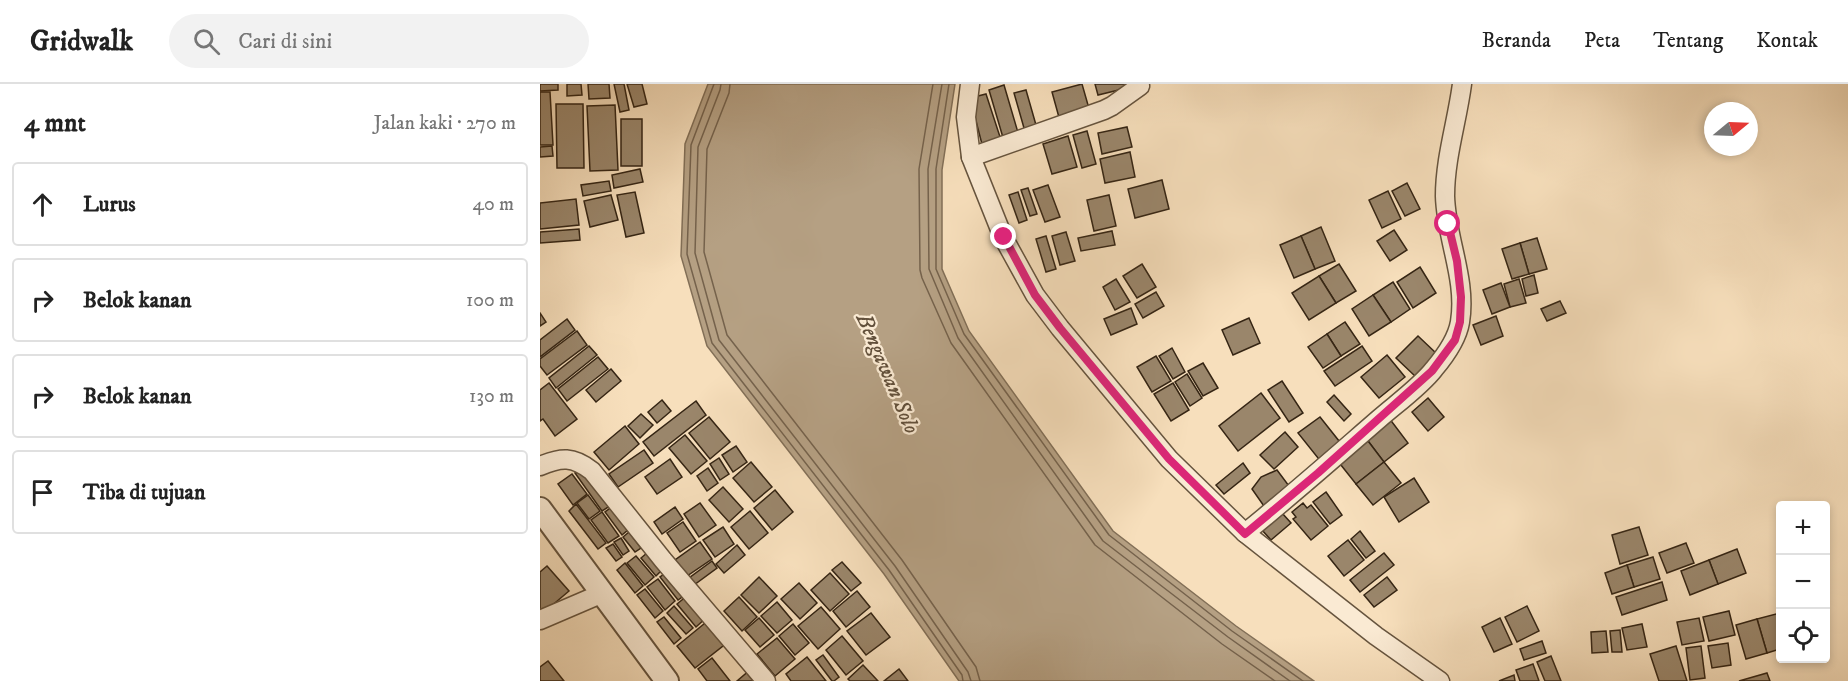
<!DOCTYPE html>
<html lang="id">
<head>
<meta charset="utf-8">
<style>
  :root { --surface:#fff; --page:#f2f2f2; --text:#222; --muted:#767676; --line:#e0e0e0 }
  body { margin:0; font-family:"IM FELL DW Pica",serif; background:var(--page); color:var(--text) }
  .controls { position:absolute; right:18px; bottom:18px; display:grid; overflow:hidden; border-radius:6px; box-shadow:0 3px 9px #0003 }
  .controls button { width:54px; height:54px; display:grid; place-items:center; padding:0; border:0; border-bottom:2px solid var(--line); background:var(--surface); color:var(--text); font:30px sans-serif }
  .compass { position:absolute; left:1164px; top:18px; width:54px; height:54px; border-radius:50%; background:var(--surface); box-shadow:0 3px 9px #0003; rotate:71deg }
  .stop { position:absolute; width:18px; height:18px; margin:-14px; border:4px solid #db2777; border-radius:50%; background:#fff }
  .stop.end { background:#db2777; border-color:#fff; box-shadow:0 2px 6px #0008 }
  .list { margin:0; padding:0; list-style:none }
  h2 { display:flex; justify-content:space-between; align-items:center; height:78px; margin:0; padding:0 24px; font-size:26px }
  h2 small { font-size:20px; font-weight:400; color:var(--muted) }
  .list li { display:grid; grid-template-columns:39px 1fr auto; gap:18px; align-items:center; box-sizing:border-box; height:84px; margin:0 12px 12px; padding:0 12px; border:2px solid var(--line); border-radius:6px }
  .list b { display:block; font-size:22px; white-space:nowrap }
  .list em { font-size:20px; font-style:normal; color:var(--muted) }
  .icon { flex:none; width:33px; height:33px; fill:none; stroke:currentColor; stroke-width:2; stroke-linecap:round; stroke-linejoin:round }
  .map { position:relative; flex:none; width:1308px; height:597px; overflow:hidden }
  header { display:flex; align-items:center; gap:36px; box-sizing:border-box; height:84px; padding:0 30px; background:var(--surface); border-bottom:2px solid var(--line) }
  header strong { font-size:28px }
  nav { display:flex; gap:33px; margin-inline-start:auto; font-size:21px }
  .search { width:420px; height:54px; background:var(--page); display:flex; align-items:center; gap:15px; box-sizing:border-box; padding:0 21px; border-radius:33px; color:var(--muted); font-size:22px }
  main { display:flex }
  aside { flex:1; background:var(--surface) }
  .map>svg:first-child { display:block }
  .water { fill:#b5a083; stroke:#826f57; stroke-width:1.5 }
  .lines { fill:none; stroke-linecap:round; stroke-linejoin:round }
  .shore { stroke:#75624c; stroke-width:1.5 }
  .building { fill:#9a866b; stroke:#352514; stroke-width:1.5 }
  .minor-casing { stroke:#66543e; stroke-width:21 }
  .tertiary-casing { stroke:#66543e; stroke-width:26 }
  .minor { stroke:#faead3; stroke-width:18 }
  .tertiary { stroke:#faead3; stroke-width:22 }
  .route { stroke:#db2777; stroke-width:8 }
  .labels { text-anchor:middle; stroke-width:4.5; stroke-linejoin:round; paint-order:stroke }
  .water-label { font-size:22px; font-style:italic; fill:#62503b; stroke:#faead3 }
</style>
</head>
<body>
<header>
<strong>Gridwalk</strong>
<div class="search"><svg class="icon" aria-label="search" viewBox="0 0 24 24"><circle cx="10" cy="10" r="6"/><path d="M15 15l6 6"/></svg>Cari di sini</div>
<nav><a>Beranda</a><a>Peta</a><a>Tentang</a><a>Kontak</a></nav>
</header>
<main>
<aside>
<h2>4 mnt<small>Jalan kaki · 270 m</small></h2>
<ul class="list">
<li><svg class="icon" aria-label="ahead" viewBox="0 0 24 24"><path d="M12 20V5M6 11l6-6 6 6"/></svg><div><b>Lurus</b></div><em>40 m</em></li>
<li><svg class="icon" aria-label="right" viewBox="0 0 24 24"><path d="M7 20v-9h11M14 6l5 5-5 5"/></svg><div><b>Belok kanan</b></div><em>100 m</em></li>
<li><svg class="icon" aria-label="right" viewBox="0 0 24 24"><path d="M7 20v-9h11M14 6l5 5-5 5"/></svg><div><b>Belok kanan</b></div><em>130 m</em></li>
<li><svg class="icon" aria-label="arrive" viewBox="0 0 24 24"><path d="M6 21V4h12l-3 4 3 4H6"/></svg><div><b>Tiba di tujuan</b></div></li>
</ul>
</aside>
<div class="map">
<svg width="1308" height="597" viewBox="0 0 1308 597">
  <rect width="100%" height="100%" fill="#f7dfbc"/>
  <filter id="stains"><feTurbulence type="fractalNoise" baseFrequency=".00333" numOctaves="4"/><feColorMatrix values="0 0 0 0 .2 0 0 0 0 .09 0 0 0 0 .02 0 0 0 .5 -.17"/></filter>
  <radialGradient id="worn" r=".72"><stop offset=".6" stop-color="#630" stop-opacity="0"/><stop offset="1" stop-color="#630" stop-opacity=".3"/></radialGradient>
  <!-- water -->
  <path class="water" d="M 168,0 L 415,0 L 402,86 L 402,185 L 429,247 L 573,447 L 696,542 L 774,597 L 419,597 L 344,490 L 167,262 L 141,172 L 145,60 Z"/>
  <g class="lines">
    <!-- shore -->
    <g class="shore">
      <path d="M 174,0 L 151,61 L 147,170 L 172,259 L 349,486 L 422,591 L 423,597"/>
      <path d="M 181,0 L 180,6 L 158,63 L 155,169 L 179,256 L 355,482 L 428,588 L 431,597"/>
      <path d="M 190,0 L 189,9 L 167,65 L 164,168 L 187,251 L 362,476 L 436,583 L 440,597"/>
      <path d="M 393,0 L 379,85 L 380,186 L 382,194 L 411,259 L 555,461 L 682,560 L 735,597"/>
      <path d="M 402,0 L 388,85 L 389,185 L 418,254 L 563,457 L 688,553 L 750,597"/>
      <path d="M 409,0 L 396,85 L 396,185 L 424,250 L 569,451 L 692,547 L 763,597"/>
    </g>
  </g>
  <!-- building -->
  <g class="building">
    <path d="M 0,0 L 18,0 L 18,6 L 0,7 Z"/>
    <path d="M 27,0 L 41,0 L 42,11 L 27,12 Z"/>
    <path d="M 48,0 L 69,0 L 70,14 L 49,15 Z"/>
    <path d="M 74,0 L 84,0 L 89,26 L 80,28 Z"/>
    <path d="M 87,0 L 102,0 L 107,20 L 94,23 Z"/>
    <path d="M 542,0 L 550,28 L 520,37 L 512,8 Z"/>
    <path d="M 555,0 L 594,0 L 595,2 L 558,11 Z"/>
    <path d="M 464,1 L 479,52 L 464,57 L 449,6 Z"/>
    <path d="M 486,6 L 498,48 L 486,51 L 474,9 Z"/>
    <path d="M 0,8 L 10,8 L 13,61 L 0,61 Z"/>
    <path d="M 446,10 L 462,59 L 443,64 L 430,14 Z"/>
    <path d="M 16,20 L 43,20 L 44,84 L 17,84 Z"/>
    <path d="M 75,21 L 78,86 L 50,87 L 47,22 Z"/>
    <rect x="81" y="35" width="21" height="47"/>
    <path d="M 587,43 L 592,63 L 562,70 L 558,49 Z"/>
    <path d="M 547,47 L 556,80 L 542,84 L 533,51 Z"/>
    <path d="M 528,52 L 537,83 L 512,90 L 503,60 Z"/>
    <path d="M 12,62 L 13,72 L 0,73 L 0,63 Z"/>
    <path d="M 590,68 L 595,93 L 565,99 L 560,75 Z"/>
    <path d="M 100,85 L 103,98 L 74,104 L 72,91 Z"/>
    <path d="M 622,96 L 629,125 L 595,134 L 588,105 Z"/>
    <path d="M 69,97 L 71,107 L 43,112 L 41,101 Z"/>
    <path d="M 867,99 L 880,125 L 865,132 L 852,107 Z"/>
    <path d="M 508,101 L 520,133 L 505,138 L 493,106 Z"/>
    <path d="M 488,104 L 497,130 L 490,132 L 481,106 Z"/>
    <path d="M 848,107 L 861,135 L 842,144 L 829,116 Z"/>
    <path d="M 95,108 L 104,149 L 86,153 L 77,111 Z"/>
    <path d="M 478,108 L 487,136 L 479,139 L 469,111 Z"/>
    <path d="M 71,111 L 78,136 L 50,143 L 44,117 Z"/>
    <path d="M 569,111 L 576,142 L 554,147 L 547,116 Z"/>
    <path d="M 36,115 L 39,141 L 0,145 L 0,119 Z"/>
    <path d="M 781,143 L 795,177 L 775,185 L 761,152 Z"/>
    <path d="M 39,145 L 40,156 L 0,159 L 0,148 Z"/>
    <path d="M 854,146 L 867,166 L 850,177 L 837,157 Z"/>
    <path d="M 572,147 L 575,161 L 541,167 L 538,154 Z"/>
    <path d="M 526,148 L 535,177 L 520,181 L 512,152 Z"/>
    <path d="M 506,152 L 516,185 L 506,188 L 496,155 Z"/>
    <path d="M 761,152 L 775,185 L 754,194 L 740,161 Z"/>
    <path d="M 997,154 L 1007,185 L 989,190 L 980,159 Z"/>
    <path d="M 980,159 L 989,190 L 972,195 L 962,165 Z"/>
    <path d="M 602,180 L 616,203 L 597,214 L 583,192 Z"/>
    <path d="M 799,180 L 816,207 L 796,219 L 779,192 Z"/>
    <path d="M 880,183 L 896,209 L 873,224 L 857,198 Z"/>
    <path d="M 994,191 L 998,209 L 986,212 L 982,195 Z"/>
    <path d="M 779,192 L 796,219 L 769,236 L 752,209 Z"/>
    <path d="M 576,195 L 590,218 L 575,226 L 563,203 Z"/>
    <path d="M 979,195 L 986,219 L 970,223 L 964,200 Z"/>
    <path d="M 853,198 L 870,225 L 851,238 L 833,211 Z"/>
    <path d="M 961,199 L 970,223 L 952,230 L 943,206 Z"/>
    <path d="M 616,208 L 624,222 L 603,234 L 595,220 Z"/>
    <path d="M 833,211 L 851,238 L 829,252 L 812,225 Z"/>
    <path d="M 1020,217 L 1026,229 L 1007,237 L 1001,225 Z"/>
    <path d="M 591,224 L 597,240 L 571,251 L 564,235 Z"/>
    <path d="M 0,229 L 6,238 L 0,242 Z"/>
    <path d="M 956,232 L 963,252 L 941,261 L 933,241 Z"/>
    <path d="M 709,234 L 720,259 L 693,271 L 682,246 Z"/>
    <path d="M 27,235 L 35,246 L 0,273 L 0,256 Z"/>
    <path d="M 805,238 L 820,260 L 801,272 L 787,250 Z"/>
    <path d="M 37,247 L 47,261 L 7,291 L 0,282 L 0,275 Z"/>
    <path d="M 787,250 L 801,272 L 783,284 L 768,263 Z"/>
    <path d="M 878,252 L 897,270 L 876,293 L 856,274 Z"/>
    <path d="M 49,262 L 57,271 L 16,304 L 9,294 Z"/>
    <path d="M 822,262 L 832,277 L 795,302 L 784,287 Z"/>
    <path d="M 632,264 L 645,288 L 633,295 L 619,272 Z"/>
    <path d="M 847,271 L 865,293 L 839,314 L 821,293 Z"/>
    <path d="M 616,272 L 631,297 L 612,308 L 597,283 Z"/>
    <path d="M 58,273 L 68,285 L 27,317 L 18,305 Z"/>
    <path d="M 663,279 L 678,304 L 663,312 L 648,287 Z"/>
    <path d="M 71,285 L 81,297 L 56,318 L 46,306 Z"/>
    <path d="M 647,290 L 662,314 L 650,322 L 635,298 Z"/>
    <path d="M 742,297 L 763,329 L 749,338 L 728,306 Z"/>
    <path d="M 9,299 L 37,335 L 15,352 L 3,335 L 0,337 L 0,306 Z"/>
    <path d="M 633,299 L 649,326 L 631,337 L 614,310 Z"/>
    <path d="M 721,309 L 740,334 L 698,367 L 679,342 Z"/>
    <path d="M 794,311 L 811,330 L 804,337 L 787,318 Z"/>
    <path d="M 888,314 L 904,333 L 888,347 L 872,328 Z"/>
    <path d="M 122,316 L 131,327 L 117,339 L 108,328 Z"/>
    <path d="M 156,317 L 166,331 L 114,372 L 103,358 Z"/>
    <path d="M 101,330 L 113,341 L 100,354 L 88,342 Z"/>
    <path d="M 169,333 L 190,358 L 170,375 L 149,349 Z"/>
    <path d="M 780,333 L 803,362 L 782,379 L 758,349 Z"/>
    <path d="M 849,334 L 868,359 L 844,378 L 825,353 Z"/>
    <path d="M 85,342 L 99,360 L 69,386 L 54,368 Z"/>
    <path d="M 745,348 L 758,363 L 734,385 L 720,371 Z"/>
    <path d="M 145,351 L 167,377 L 151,390 L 129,364 Z"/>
    <path d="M 825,353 L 844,378 L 816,400 L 797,376 Z"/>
    <path d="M 196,362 L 207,378 L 193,388 L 182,371 Z"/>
    <path d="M 104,366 L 113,379 L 78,403 L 69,390 Z"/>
    <path d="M 179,374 L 189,390 L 180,396 L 170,380 Z"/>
    <path d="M 130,375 L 142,393 L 117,410 L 105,393 Z"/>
    <path d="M 211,378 L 232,403 L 214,418 L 193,394 Z"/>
    <path d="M 844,378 L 861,399 L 833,421 L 816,400 Z"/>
    <path d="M 703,379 L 710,389 L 684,410 L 676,401 Z"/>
    <path d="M 168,384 L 178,399 L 167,407 L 157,392 Z"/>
    <path d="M 737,386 L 752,406 L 726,425 L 712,405 L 721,393 Z"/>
    <path d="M 44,387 L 73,420 L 62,427 L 35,389 Z"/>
    <path d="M 32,390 L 47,410 L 33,421 L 18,400 Z"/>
    <path d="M 874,394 L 889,418 L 859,438 L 844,413 Z"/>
    <path d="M 183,403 L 203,425 L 189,438 L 169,416 Z"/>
    <path d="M 235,406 L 253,428 L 232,446 L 214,424 Z"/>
    <path d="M 786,408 L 802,431 L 790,440 L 773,418 Z"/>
    <path d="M 48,411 L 60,427 L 49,435 L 37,419 Z"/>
    <path d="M 160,419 L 176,441 L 159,453 L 144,430 Z"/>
    <path d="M 763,419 L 767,424 L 771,421 L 788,442 L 771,456 L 753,435 L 756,433 L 752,428 Z"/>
    <path d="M 36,420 L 66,459 L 58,465 L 29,427 Z"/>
    <path d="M 73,422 L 89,445 L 82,451 L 65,428 Z"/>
    <path d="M 135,423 L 143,435 L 122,450 L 114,438 Z"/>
    <path d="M 210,427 L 228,449 L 209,465 L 191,443 Z"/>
    <path d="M 62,428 L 79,452 L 68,459 L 51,436 Z"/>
    <path d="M 742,429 L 751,439 L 731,456 L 722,446 Z"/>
    <path d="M 143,438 L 156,457 L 140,468 L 127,449 Z"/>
    <path d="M 183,443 L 194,460 L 175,473 L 163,456 Z"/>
    <path d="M 1099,443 L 1108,471 L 1080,480 L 1072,451 Z"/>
    <path d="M 820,447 L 835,467 L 826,474 L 811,455 Z"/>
    <path d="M 89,448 L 101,464 L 95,468 L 83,453 Z"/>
    <path d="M 81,454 L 89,467 L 83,471 L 74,458 Z"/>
    <path d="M 808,456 L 824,476 L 804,492 L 788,472 Z"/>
    <path d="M 160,458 L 172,475 L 147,492 L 135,476 Z"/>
    <path d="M 1146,459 L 1154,479 L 1127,489 L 1119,469 Z"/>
    <path d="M 73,460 L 82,473 L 76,477 L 66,464 Z"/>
    <path d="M 197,461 L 205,471 L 184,489 L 176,480 Z"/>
    <path d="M 1197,465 L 1206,489 L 1178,500 L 1169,476 Z"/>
    <path d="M 107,469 L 122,486 L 116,492 L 101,474 Z"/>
    <path d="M 844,469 L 854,481 L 820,508 L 810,496 Z"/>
    <path d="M 96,472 L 114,493 L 105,501 L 87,479 Z"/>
    <path d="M 1113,473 L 1120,495 L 1094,503 L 1087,481 Z"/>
    <path d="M 1169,476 L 1178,500 L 1150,511 L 1141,487 Z"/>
    <path d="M 172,477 L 177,484 L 154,501 L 149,494 Z"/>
    <path d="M 302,478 L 321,499 L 311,507 L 292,486 Z"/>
    <path d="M 85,479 L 103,502 L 95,509 L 77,486 Z"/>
    <path d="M 1087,481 L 1094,503 L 1072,510 L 1065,489 Z"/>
    <path d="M 7,482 L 29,507 L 3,529 L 0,526 L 0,488 Z"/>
    <path d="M 127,488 L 145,511 L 138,516 L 120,493 Z"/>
    <path d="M 290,489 L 309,510 L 290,527 L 271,506 Z"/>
    <path d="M 219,493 L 237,512 L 219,529 L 201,511 Z"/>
    <path d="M 847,493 L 857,506 L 834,523 L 824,511 Z"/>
    <path d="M 118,495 L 135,517 L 125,526 L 107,503 Z"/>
    <path d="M 1122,498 L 1127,516 L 1082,531 L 1076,513 Z"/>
    <path d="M 259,499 L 277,519 L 260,535 L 241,515 Z"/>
    <path d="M 105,505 L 123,527 L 115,534 L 97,511 Z"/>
    <path d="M 317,507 L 330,523 L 306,543 L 293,527 Z"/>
    <path d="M 148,511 L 167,533 L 156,543 L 137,520 Z"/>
    <path d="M 199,513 L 217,533 L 202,547 L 184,527 Z"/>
    <path d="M 237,518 L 252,536 L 237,549 L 221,532 Z"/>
    <path d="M 134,522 L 153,544 L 146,550 L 127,529 Z"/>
    <path d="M 987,522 L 999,547 L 977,558 L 965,533 Z"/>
    <path d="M 281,523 L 300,545 L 278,565 L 258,542 Z"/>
    <path d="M 1189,527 L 1195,551 L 1169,557 L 1163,533 Z"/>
    <path d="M 331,529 L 350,553 L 326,571 L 307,547 Z"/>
    <path d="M 1240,529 L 1240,565 L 1227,569 L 1217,535 Z"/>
    <path d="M 124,533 L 141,554 L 134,560 L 117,538 Z"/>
    <path d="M 219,534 L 234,551 L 220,563 L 205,546 Z"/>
    <path d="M 960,534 L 972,560 L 954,568 L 942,543 Z"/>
    <path d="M 1159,534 L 1164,557 L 1142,561 L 1137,538 Z"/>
    <path d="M 170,535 L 188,558 L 155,584 L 137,562 Z"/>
    <path d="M 1217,535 L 1227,569 L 1206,575 L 1196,541 Z"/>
    <path d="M 253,540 L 269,559 L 255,571 L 239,552 Z"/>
    <path d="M 1102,540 L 1107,563 L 1087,566 L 1082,544 Z"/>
    <path d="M 1080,546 L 1082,568 L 1072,568 L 1070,547 Z"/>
    <path d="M 1066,547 L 1068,568 L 1052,569 L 1051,548 Z"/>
    <path d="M 302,552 L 323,577 L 306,591 L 286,566 Z"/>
    <path d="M 237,554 L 255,575 L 235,592 L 217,570 Z"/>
    <path d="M 1002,557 L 1006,569 L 984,576 L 980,565 Z"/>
    <path d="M 1188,559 L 1191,581 L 1172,584 L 1168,562 Z"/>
    <path d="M 1136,562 L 1147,597 L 1119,597 L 1110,570 Z"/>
    <path d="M 1161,562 L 1165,594 L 1150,596 L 1146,564 Z"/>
    <path d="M 283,571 L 299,593 L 294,597 L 292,597 L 276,576 Z"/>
    <path d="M 1011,572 L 1021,597 L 1005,597 L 997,578 Z"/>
    <path d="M 267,573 L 286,597 L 251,597 L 246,590 Z"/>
    <path d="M 172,574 L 190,597 L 167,597 L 158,585 Z"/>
    <path d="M 8,577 L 24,597 L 0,597 L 0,583 Z"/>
    <path d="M 993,580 L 999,597 L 980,597 L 976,586 Z"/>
    <path d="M 323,581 L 338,597 L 310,597 L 308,595 Z"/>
    <path d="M 211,585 L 221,597 L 197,597 Z"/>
    <path d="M 359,585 L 368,597 L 344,597 Z"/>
    <path d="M 1227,589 L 1230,597 L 1199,597 Z"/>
    <path d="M 974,591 L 975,597 L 959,597 Z"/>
  </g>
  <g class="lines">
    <defs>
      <g id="minor">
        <path d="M 430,0 L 426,33 L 431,73 L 463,153 L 495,211 L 520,244 L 629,375 L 705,449 L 836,552 L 900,597"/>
        <path d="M 431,73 L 564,26 L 572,22 L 600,2"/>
        <path d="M 0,382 C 21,373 33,372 52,387 L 123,476 L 226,597"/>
        <path d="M 705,449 C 751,412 795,373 840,334 C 856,320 881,302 894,285 C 905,272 917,256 920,238 C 927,195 906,155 905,112 C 905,74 917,38 922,0"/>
        <path d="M 0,536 L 63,509"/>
      </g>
      <path id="tertiary" d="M 0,425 L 127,597"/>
    </defs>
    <!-- minor casing -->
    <use href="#minor" class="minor-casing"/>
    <!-- tertiary casing -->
    <use href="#tertiary" class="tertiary-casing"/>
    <!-- minor -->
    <use href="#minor" class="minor"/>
    <!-- tertiary -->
    <use href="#tertiary" class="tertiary"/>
  </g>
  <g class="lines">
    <!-- route -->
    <path class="route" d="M 464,153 L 495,211 L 520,244 L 629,375 L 705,450 L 778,389 L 892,287 L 915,256 L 920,238 L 921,213 L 917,177 L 908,140"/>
  </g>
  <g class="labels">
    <!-- water labels -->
    <g class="water-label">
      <text transform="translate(349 289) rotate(67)" y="8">Bengawan Solo</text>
    </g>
  </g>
  <rect width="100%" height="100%" filter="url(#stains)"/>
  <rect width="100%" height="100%" fill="url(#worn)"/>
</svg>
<div class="controls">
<button>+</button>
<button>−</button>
<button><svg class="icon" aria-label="locate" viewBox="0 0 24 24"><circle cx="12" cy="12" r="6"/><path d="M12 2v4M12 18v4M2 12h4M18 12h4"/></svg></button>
</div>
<svg class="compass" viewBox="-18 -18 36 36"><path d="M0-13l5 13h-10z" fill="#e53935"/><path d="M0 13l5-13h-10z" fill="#767676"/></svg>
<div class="stop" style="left:908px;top:140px"></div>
<div class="stop end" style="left:464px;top:153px"></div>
</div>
</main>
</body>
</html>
